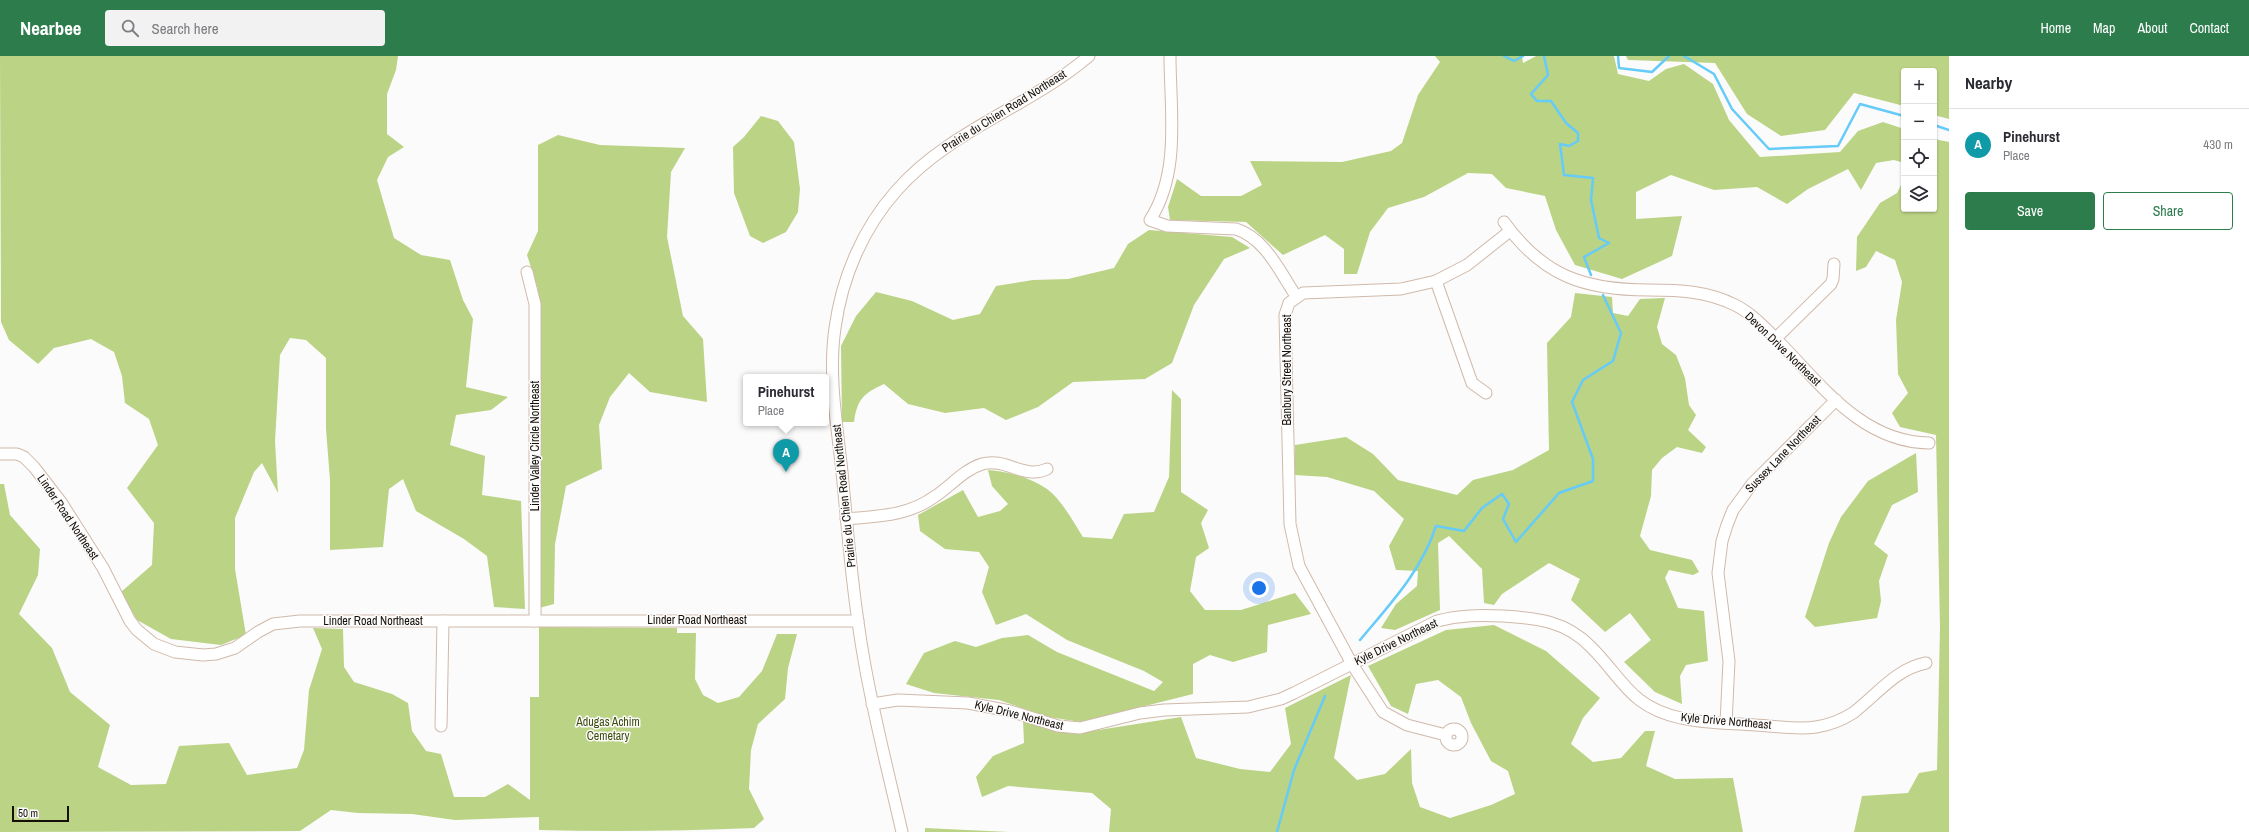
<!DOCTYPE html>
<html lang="en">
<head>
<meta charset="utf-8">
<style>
  :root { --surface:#fff; --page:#f2f2f3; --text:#2b2b33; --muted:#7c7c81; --line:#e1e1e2; --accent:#2c7c4c }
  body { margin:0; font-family:"Archivo Narrow",sans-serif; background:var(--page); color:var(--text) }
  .controls { position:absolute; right:12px; top:12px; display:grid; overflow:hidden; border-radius:4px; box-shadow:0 1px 3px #0004 }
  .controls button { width:36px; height:36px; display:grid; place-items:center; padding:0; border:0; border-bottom:1px solid var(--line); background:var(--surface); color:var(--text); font:20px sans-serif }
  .scale { position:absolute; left:12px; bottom:10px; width:57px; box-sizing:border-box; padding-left:4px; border:2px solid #17100a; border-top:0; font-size:11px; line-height:14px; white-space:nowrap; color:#17100a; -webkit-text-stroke:3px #fbfbfb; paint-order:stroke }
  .you { position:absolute; left:1259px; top:532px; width:14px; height:14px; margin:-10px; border:3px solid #fff; border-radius:50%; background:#1a73e8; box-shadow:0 0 0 6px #1a73e833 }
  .badge { display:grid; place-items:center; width:26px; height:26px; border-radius:50%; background:var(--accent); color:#fff; font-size:13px; font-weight:700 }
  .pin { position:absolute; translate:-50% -33px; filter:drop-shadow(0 1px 2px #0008) }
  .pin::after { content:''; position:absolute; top:21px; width:14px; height:12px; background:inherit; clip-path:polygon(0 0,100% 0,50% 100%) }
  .popup { position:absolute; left:743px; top:318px; width:86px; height:52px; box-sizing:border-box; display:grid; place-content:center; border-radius:4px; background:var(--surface); filter:drop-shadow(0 1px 3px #0005); font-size:13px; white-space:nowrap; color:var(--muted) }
  .popup b { font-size:15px; color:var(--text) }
  .popup::after { content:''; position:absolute; left:50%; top:100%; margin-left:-8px; border:8px solid transparent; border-top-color:var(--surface) }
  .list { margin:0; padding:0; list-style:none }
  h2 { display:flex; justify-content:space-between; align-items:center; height:52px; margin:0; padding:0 16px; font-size:17px }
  h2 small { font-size:13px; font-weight:400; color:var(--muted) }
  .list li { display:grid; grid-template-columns:26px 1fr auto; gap:12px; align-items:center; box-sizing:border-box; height:72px; padding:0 16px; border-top:1px solid var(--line) }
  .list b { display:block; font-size:15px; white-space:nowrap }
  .list p { margin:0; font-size:13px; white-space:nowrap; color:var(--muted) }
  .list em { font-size:13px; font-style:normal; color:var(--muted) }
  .actions { display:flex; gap:8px; padding:12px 16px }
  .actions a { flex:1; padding:9px 0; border:1px solid var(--accent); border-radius:4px; text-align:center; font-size:14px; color:var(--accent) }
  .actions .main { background:var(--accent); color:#fff }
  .icon { flex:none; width:22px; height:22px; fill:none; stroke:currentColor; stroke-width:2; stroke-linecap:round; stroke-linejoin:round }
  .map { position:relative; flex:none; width:1949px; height:776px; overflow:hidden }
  header { display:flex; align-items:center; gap:24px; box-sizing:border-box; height:56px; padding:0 20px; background:var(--accent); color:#fff }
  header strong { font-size:19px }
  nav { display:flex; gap:22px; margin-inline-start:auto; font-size:14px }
  .search { width:280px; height:36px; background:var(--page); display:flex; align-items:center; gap:10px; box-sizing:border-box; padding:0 14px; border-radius:4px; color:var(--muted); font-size:15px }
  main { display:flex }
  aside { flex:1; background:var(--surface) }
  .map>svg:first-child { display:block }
  .green { fill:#bbd384 }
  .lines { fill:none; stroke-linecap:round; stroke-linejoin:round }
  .stream { stroke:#65cbf8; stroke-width:2.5 }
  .minor-casing { stroke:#d0b9aa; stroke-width:13 }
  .minor { stroke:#fff; stroke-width:11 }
  .labels { text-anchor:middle; stroke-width:3; stroke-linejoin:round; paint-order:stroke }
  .street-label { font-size:12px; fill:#17100a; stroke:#fbfbfb }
  .park-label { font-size:12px; fill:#3e4d0e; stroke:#fbfbfb }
</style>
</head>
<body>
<header>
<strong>Nearbee</strong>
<div class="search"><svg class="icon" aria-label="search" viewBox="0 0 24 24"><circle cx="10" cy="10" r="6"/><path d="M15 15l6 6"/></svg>Search here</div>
<nav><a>Home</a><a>Map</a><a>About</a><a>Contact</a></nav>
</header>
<main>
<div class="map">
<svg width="1949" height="776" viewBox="0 0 1949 776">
  <rect width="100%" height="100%" fill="#fbfbfb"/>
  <!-- green -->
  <g class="green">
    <path d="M 0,0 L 398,0 L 396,14 L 387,38 L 387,78 L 404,91 L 388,101 L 377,124 L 394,182 L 421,199 L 450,204 L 463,244 L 473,263 L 466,331 L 508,341 L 491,354 L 456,359 L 450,389 L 485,400 L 482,439 L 521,445 L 525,553 L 494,551 L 487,500 L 464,483 L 416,455 L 403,423 L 389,433 L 383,491 L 330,494 L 330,424 L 326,373 L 326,302 L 306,284 L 290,282 L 280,299 L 275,385 L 278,437 L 262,407 L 254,416 L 235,462 L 235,513 L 246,579 L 221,589 L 171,583 L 137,564 L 121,536 L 152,509 L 154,467 L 127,432 L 158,389 L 149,363 L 125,347 L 122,320 L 114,296 L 91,283 L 54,292 L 38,308 L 9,284 L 1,266 Z"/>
    <path d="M 1435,0 L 1522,0 L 1523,7 L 1536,0 L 1614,0 L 1618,18 L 1649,25 L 1666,13 L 1684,8 L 1713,28 L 1729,64 L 1760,101 L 1840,96 L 1858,75 L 1883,66 L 1904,73 L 1904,107 L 1894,104 L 1876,107 L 1861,134 L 1848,113 L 1808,133 L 1787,148 L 1757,131 L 1714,134 L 1671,119 L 1636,136 L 1636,163 L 1682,160 L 1672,200 L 1622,223 L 1575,209 L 1556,174 L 1545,140 L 1506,132 L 1492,118 L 1468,117 L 1424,141 L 1388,152 L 1370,176 L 1357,218 L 1344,218 L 1344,193 L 1325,179 L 1283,199 L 1246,166 L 1170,164 L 1168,151 L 1177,123 L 1201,140 L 1241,140 L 1262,129 L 1250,105 L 1342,106 L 1391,95 L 1402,87 L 1418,39 L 1440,6 Z"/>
    <path d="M 1626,0 L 1949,0 L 1949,63 L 1934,59 L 1934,15 L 1904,15 L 1904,50 L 1854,37 L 1825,74 L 1781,80 L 1747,58 L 1715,7 L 1628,4 Z"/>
    <path d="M 761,60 L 778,65 L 794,86 L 800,133 L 798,156 L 786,176 L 763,187 L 750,180 L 734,137 L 733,91 L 744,81 Z"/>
    <path d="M 558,79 L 600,89 L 685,92 L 671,116 L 667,181 L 683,260 L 703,283 L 707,346 L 650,336 L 629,317 L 610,341 L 599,369 L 602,413 L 566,430 L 555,488 L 554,548 L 539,552 L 538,233 L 527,199 L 538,175 L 538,89 Z"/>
    <path d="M 1934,83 L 1949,86 L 1949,776 L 1854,776 L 1862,740 L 1908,737 L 1919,717 L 1937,714 L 1940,571 L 1936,379 L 1900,371 L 1892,357 L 1908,337 L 1898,318 L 1896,264 L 1902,226 L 1895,204 L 1876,195 L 1866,211 L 1856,215 L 1857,181 L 1880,147 L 1897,137 L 1904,123 L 1904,153 L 1934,153 Z"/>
    <path d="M 1149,174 L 1232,181 L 1250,192 L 1224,203 L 1194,249 L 1172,307 L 1145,323 L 1073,326 L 1038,351 L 1006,364 L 984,352 L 945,357 L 908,348 L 884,328 C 864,337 857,343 854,366 L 842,366 L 841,290 L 856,260 L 876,236 L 912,245 L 953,264 L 980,258 L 996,230 L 1033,224 L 1068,223 L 1114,212 L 1128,188 Z"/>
    <path d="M 1575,237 L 1612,241 L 1613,257 L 1628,260 L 1640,243 L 1665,242 L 1657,271 L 1662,288 L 1676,299 L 1685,322 L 1689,349 L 1696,359 L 1688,374 L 1706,391 L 1702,397 L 1677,391 L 1662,402 L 1652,414 L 1651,440 L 1640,480 L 1650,494 L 1692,504 L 1699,516 L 1693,519 L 1669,514 L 1665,522 L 1678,552 L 1704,555 L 1708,605 L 1686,609 L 1680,620 L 1682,648 L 1655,636 L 1624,606 L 1651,584 L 1630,557 L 1605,576 L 1571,544 L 1580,523 L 1549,507 L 1502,538 L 1494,549 L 1484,547 L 1482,513 L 1449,480 L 1438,487 L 1440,554 L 1395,574 L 1381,572 L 1396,548 L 1417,530 L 1418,515 L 1396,514 L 1389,490 L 1404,463 L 1374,435 L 1327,421 L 1295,419 L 1295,389 L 1346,381 L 1373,398 L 1398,424 L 1457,439 L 1473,424 L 1513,414 L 1549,394 L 1547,287 L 1571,261 Z"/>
    <path d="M 1172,334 L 1181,343 L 1181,436 L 1208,454 L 1201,467 L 1209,492 L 1196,501 L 1190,535 L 1205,554 L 1241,554 L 1295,537 L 1311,558 L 1268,569 L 1267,596 L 1233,606 L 1210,599 L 1193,608 L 1193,638 L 1081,666 L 1048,661 L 999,644 L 934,637 L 906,628 L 924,597 L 955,585 L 976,591 L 1002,582 L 1028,579 L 1057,596 L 1154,635 L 1163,626 L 1144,615 L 1067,584 L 1026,558 L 996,569 L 982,536 L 989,511 L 979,496 L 945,493 L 920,475 L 918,459 L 963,434 L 978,461 L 1000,455 L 1008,448 L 992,430 L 988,414 C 1009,416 1030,421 1047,433 C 1061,443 1074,467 1083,481 L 1112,483 L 1124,458 L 1154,456 L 1169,421 Z"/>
    <path d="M 1916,397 L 1918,436 L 1892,449 L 1874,488 L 1888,499 L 1879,525 L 1881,545 L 1877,562 L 1815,571 L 1805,561 L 1829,487 L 1841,461 L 1868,425 Z"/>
    <path d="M 0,428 L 4,428 L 10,459 L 40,493 L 38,519 L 19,558 L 52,592 L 70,636 L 110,669 L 98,711 L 131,729 L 166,728 L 179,690 L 229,687 L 247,719 L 297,712 L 304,694 L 309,634 L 322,593 L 313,572 L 343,573 L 344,611 L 354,626 L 392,638 L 408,647 L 412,675 L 426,695 L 441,698 L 454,741 L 485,741 L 508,728 L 530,744 L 530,641 L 539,641 L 539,571 L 677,572 L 677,577 L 696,577 L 695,623 L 703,639 L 718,647 L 739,641 L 762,615 L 777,578 L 797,578 L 788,612 L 785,643 L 758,668 L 751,694 L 749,733 L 764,763 L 754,772 C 682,775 612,776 539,774 L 539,761 L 455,764 L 412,758 L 358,757 L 331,754 L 300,775 L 0,776 Z"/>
    <path d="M 1494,569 L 1546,595 L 1600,642 L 1583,662 L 1571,688 L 1593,706 L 1621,702 L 1645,675 L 1655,675 L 1646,710 L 1675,723 L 1733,722 L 1743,776 L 1109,776 L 1111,753 L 1092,737 L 1008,730 L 982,741 L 976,721 L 993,700 L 1024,687 L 1023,664 L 1073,678 L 1181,661 L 1196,702 L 1240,713 L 1270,716 L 1291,688 L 1285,652 L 1351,619 L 1334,702 L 1357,724 L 1385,718 L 1411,693 L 1412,727 L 1420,751 L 1450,762 L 1491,749 L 1515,738 L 1508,715 L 1491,705 L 1471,667 L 1461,641 L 1438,624 L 1416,628 L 1408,658 L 1391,650 L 1368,610 L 1446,574 Z"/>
    <path d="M 925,772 L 1009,776 L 925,776 Z"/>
  </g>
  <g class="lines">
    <!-- stream -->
    <g class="stream">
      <path d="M 1504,0 L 1514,5 L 1523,0"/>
      <path d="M 1544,0 L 1548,19 L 1531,38 L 1537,45 L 1551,45 L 1566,67 L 1578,77 L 1578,85 L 1569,90 L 1560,88 L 1564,119 L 1593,122 L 1591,144 L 1599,182 L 1609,187 L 1584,201 L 1591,219"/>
      <path d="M 1618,0 L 1619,12 L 1652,16 L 1669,0"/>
      <path d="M 1684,0 L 1714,18 L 1732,53 L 1769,93 L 1838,90 L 1860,48 L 1904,60"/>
      <path d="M 1934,69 L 1949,74"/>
      <path d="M 1360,584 C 1390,548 1421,516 1436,470 L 1464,475 L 1482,452 L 1502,438 L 1509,448 L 1503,463 L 1516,486 L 1559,437 L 1593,425 L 1593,403 L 1572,346 L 1583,324 L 1613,305 L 1621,277 L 1603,239"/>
      <path d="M 1277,776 L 1294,714 L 1325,640"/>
    </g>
    <defs>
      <g id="minor">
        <path d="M 1170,0 C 1170,54 1181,116 1150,164 L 1167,170 L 1236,173 C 1265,182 1280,216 1296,240"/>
        <path d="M 1504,166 C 1543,220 1584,234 1649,234 C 1679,234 1707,235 1735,249 C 1753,258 1766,273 1781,288 C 1823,331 1863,386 1929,387"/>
        <path d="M 527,216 L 535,248 L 535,565"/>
        <path d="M 1436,225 L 1472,327 L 1486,337"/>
        <path d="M 1776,282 L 1831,228 L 1833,223 L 1834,208"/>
        <path d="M 0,398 L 17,398 L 24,401 L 34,411 L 61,446 L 103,512 L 130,565 L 137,574 L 154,588 L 175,596 L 203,599 L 216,598 L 235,592 L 258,576 L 273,568 L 300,565 L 858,565"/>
        <path d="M 846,463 C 878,460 908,460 934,441 C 950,431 963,414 982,408 C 1006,401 1024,424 1047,413"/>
        <path d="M 872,648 L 898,644 L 968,647 L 1010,655 L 1058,670 L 1080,672 L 1140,657 L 1164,654 L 1248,651 L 1281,643 L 1294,637 L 1437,565 C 1460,559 1480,559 1503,560 C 1537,562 1566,565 1591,591 C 1623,623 1630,651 1681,662 C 1705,668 1732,667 1756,669 C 1776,670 1797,674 1816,671 C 1829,669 1842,664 1853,657 C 1877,639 1895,613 1926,607"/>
        <path d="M 1726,667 L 1729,605 L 1718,517 L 1722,485 L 1727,469 L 1733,454 L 1752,428 L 1836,344"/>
        <path d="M 441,670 L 443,565"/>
        <circle cx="1454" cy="681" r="8"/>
        <path d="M 1446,679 L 1407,669 L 1383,656 L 1352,608 L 1299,510 L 1290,468 L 1285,259 L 1289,247 L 1303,237 L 1401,233 L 1436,225 L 1467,209 L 1510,175"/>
        <path d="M 902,776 C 889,719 874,662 864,604 C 853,542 848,479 842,416 C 837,368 828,319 835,272 C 842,221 863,172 897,134 C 950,74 1029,51 1089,0"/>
      </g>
    </defs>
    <!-- minor casing -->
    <use href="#minor" class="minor-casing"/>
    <!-- minor -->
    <use href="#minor" class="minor"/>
  </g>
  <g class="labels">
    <!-- street labels -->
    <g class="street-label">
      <text transform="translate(1004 55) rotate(-32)" y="4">Prairie du Chien Road Northeast</text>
      <text transform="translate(1783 293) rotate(44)" y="4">Devon Drive Northeast</text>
      <text transform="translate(1287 314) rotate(-90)" y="4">Banbury Street Northeast</text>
      <text transform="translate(535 390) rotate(-90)" y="4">Linder Valley Circle Northeast</text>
      <text transform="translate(1783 398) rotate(-46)" y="4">Sussex Lane Northeast</text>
      <text transform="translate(844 440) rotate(-96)" y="4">Prairie du Chien Road Northeast</text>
      <text transform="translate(68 461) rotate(56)" y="4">Linder Road Northeast</text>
      <text x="697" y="568">Linder Road Northeast</text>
      <text x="373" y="569">Linder Road Northeast</text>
      <text transform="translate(1396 586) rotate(-26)" y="4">Kyle Drive Northeast</text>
      <text transform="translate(1019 659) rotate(14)" y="4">Kyle Drive Northeast</text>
      <text transform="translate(1726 665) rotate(5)" y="4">Kyle Drive Northeast</text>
    </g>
    <!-- park labels -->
    <g class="park-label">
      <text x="608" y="670">Adugas Achim<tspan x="608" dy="14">Cemetary</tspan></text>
    </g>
  </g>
</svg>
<div class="controls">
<button>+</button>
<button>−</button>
<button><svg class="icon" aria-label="locate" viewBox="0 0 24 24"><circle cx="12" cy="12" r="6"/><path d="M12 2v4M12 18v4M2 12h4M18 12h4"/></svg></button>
<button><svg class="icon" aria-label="layers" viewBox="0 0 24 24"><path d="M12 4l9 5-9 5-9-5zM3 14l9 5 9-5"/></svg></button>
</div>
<div class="scale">50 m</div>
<div class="you"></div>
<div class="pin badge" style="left:786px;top:416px;background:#0f9aa8">A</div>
<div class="popup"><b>Pinehurst</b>Place</div>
</div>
<aside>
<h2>Nearby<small></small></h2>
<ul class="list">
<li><span class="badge" style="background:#0f9aa8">A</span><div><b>Pinehurst</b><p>Place</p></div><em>430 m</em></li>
</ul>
<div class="actions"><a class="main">Save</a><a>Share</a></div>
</aside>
</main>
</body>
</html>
